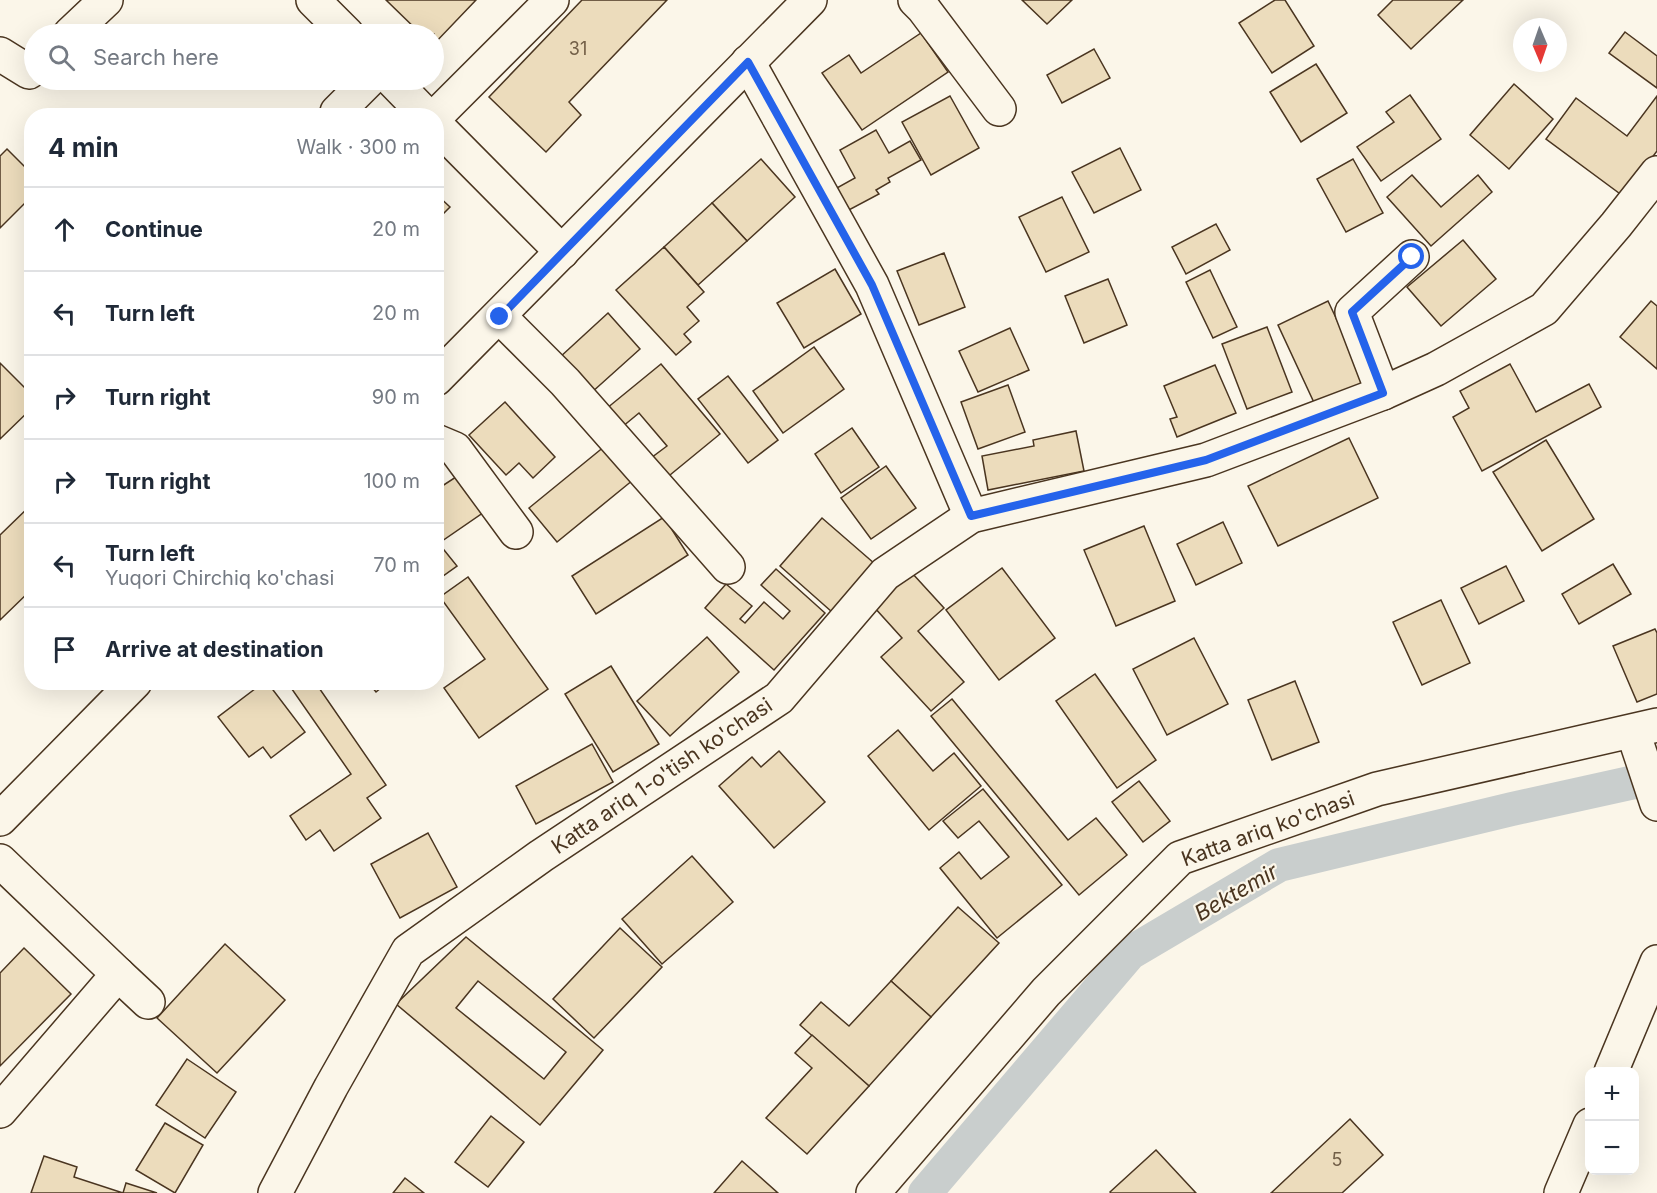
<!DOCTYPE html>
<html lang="en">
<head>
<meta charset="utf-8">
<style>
  :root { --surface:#fff; --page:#f6f6f7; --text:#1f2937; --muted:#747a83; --line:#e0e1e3 }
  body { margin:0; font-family:Inter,sans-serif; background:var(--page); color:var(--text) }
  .controls { position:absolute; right:18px; bottom:18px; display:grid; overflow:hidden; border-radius:12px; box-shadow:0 6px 24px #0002 }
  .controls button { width:54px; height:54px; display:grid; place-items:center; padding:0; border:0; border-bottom:2px solid var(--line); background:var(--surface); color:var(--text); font:30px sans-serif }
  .compass { position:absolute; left:1513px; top:18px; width:54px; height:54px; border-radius:50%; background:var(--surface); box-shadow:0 6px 24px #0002; rotate:178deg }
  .stop { position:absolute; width:18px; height:18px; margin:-14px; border:4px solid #2563eb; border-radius:50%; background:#fff }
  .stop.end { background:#2563eb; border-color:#fff; box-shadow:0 2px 6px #0008 }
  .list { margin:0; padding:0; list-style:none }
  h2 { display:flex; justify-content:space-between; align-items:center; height:78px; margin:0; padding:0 24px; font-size:26px }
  h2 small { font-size:20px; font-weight:400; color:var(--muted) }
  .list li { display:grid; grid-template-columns:39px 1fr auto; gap:18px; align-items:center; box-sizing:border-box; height:84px; padding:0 24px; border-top:2px solid var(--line) }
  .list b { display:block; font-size:22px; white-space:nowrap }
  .list p { margin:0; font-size:20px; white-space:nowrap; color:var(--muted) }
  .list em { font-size:20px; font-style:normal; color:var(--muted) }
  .icon { flex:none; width:33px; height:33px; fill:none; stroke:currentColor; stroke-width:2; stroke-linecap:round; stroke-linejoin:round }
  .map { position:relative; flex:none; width:1657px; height:1193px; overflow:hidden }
  .search { position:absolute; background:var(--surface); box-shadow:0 6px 24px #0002; left:24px; top:24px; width:420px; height:66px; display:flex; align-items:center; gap:15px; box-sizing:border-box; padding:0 21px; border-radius:33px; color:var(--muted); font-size:22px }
  .panel { position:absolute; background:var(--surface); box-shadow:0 6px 24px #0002; left:24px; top:108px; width:420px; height:582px; border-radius:24px }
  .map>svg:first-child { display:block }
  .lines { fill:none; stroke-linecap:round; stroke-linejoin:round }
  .canal { stroke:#c9cecd; stroke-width:34 }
  .building { fill:#ecdcbc; stroke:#4a3520; stroke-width:1.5; fill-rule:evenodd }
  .minor-casing { stroke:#4a3520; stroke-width:36 }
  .minor { stroke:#fbf6e9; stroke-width:33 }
  .route { stroke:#2563eb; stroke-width:8 }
  .labels { text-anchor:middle; stroke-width:4.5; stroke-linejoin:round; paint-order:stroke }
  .number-label { font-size:18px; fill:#725f47 }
  .street-label { font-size:21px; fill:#4a3520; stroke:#fbf6e9 }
  .water-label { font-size:22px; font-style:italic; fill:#4a3520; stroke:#fbf6e9 }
</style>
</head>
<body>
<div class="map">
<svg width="1657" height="1193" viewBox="0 0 1657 1193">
  <rect width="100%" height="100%" fill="#fbf6e9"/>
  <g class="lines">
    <!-- canal -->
    <path class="canal" d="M 925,1193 L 1130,953 L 1279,865 L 1512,809 L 1657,777"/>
  </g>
  <!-- building -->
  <g class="building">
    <path d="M 386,0 L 476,0 L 434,44 L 434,34 L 421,34 Z"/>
    <path d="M 582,0 L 667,0 L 569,102 L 581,115 L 546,152 L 489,97 Z"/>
    <path d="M 1022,0 L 1072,0 L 1047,24 Z"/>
    <path d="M 1275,0 L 1285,0 L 1314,46 L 1272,73 L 1239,23 Z"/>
    <path d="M 1393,0 L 1463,0 L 1411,49 L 1378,15 Z"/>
    <path d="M 1625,32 L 1657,56 L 1657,88 L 1609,53 Z"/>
    <path d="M 921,33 L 948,72 L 862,130 L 822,73 L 849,55 L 861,73 Z"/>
    <path d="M 1094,49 L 1110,78 L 1062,103 L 1047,75 Z"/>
    <path d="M 1316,64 L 1347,113 L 1301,142 L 1270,92 Z"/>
    <path d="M 1514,84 L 1553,119 L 1509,169 L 1470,135 Z"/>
    <path d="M 1410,95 L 1441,139 L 1381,181 L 1357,147 L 1394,122 L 1386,112 Z"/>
    <path d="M 950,96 L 979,148 L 931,175 L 902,122 Z"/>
    <path d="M 1657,96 L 1657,151 L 1623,196 L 1546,139 L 1576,98 L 1627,136 Z"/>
    <path d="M 876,130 L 889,153 L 910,141 L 921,160 L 888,178 L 890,182 L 876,190 L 879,194 L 847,211 L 835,189 L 855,178 L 840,150 Z"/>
    <path d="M 1120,148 L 1141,190 L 1094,213 L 1072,172 Z"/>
    <path d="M 7,149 L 32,174 L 32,196 L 0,228 L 0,156 Z"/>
    <path d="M 761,159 L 795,197 L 747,241 L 712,203 Z"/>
    <path d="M 1353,159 L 1383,213 L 1346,232 L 1317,179 Z"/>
    <path d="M 1412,175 L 1441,207 L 1478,175 L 1492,192 L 1431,246 L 1387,197 Z"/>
    <path d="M 436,194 L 450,207 L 436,221 Z"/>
    <path d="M 1062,197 L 1089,252 L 1046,272 L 1019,217 Z"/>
    <path d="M 712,203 L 747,241 L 698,285 L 664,247 Z"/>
    <path d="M 1216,224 L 1230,250 L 1186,274 L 1172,247 Z"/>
    <path d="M 1463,240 L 1496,279 L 1441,326 L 1407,287 Z"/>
    <path d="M 664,247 L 704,292 L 687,307 L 699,321 L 684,334 L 691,342 L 676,355 L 616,290 Z"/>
    <path d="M 944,253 L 965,307 L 919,325 L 897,271 Z"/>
    <path d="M 835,269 L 861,314 L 804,348 L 777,303 Z"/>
    <path d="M 1210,270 L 1237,327 L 1213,338 L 1186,282 Z"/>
    <path d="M 1108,279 L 1127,325 L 1084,343 L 1065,296 Z"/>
    <path d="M 1328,301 L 1368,386 L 1317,409 L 1278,325 Z"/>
    <path d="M 1651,301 L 1657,306 L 1657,369 L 1620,337 Z"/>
    <path d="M 608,313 L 640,349 L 591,393 L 559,358 Z"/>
    <path d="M 1267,327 L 1292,392 L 1247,409 L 1222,344 Z"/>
    <path d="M 1010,328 L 1029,370 L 978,392 L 959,351 Z"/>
    <path d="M 814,347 L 844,389 L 783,433 L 753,391 Z"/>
    <path d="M 0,363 L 32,395 L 32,408 L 0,439 Z"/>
    <path d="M 661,364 L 720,434 L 659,484 L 643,464 L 667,446 L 639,413 L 616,432 L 601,413 Z"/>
    <path d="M 1510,364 L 1536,412 L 1589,384 L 1601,407 L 1482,471 L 1453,417 L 1469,408 L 1460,391 Z"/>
    <path d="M 1215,365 L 1236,413 L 1177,437 L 1170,419 L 1177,417 L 1164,386 Z"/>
    <path d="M 728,376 L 778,440 L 748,463 L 698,399 Z"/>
    <path d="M 1008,385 L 1025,432 L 978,449 L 961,402 Z"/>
    <path d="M 505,402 L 555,457 L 533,478 L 519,463 L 506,475 L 469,435 Z"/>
    <path d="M 852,428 L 879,467 L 841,493 L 815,454 Z"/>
    <path d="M 1076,431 L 1084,471 L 988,490 L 982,456 L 1034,446 L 1033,440 Z"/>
    <path d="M 1349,438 L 1378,498 L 1278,546 L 1248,486 Z"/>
    <path d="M 1546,440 L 1594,519 L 1542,551 L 1493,472 Z"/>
    <path d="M 605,446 L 633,480 L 557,542 L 529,508 Z"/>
    <path d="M 886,466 L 916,508 L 871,539 L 841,498 Z"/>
    <path d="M 462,473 L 487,510 L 442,541 L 436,533 L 436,490 Z"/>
    <path d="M 32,504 L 32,589 L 0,620 L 0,535 Z"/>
    <path d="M 664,517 L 688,555 L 596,614 L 572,576 Z"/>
    <path d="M 822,518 L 875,564 L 832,612 L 780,566 Z"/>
    <path d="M 1223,522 L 1242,563 L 1196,585 L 1177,544 Z"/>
    <path d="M 1144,526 L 1175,601 L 1116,626 L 1084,550 Z"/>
    <path d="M 436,540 L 457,566 L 436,581 Z"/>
    <path d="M 1613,564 L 1631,594 L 1579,624 L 1562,594 Z"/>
    <path d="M 1506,566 L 1524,601 L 1479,624 L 1461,588 Z"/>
    <path d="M 1002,568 L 1055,638 L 999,680 L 946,610 Z"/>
    <path d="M 776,569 L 825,613 L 774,670 L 705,608 L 726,584 L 752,606 L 740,619 L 745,623 L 764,602 L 783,619 L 790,611 L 761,585 Z"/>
    <path d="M 912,573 L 944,608 L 918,631 L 964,682 L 931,711 L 881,657 L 902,638 L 874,607 Z"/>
    <path d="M 468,577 L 548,689 L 479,738 L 444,688 L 485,659 L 440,597 Z"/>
    <path d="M 1441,600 L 1470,663 L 1422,685 L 1393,622 Z"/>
    <path d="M 1655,629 L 1657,633 L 1657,694 L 1637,702 L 1613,646 Z"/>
    <path d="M 707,637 L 739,672 L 670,736 L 637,701 Z"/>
    <path d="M 1194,638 L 1228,704 L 1167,735 L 1133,669 Z"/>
    <path d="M 611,666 L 659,744 L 613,772 L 565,694 Z"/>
    <path d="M 1095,674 L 1156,760 L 1117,788 L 1056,701 Z"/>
    <path d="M 1295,681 L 1319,742 L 1272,760 L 1248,700 Z"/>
    <path d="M 264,682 L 267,682 L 305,732 L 271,758 L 263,747 L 249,757 L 218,717 Z"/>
    <path d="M 287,682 L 315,682 L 386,785 L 367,798 L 381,818 L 334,851 L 320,830 L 306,840 L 290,816 L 351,774 Z"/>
    <path d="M 368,682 L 388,682 L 376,692 Z"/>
    <path d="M 952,699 L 1068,840 L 1096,818 L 1127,855 L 1079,895 L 931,716 Z"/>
    <path d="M 898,730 L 933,771 L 954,753 L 981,786 L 929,830 L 868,756 Z"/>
    <path d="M 592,744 L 613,782 L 536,824 L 516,786 Z"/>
    <path d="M 779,751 L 825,802 L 774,848 L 719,786 L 752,757 L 761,767 Z"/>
    <path d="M 1139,781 L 1170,821 L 1143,842 L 1112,802 Z"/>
    <path d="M 983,789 L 1062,885 L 997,938 L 940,868 L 959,852 L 981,879 L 1009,857 L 979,821 L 958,838 L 943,821 Z"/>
    <path d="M 428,833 L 457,887 L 400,918 L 371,864 Z"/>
    <path d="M 692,856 L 733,902 L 662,964 L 622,919 Z"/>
    <path d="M 958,907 L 999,943 L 931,1017 L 891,981 Z"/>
    <path d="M 620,928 L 662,967 L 594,1038 L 553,999 Z"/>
    <path d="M 466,937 L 603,1050 L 540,1125 L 396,1004 ZM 478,981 L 566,1052 L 544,1079 L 456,1008 Z"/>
    <path d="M 225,944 L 285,1000 L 217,1073 L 157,1018 Z"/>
    <path d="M 24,948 L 71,994 L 0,1066 L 0,973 Z"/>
    <path d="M 891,981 L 931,1017 L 869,1086 L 800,1025 L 821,1002 L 849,1026 Z"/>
    <path d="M 812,1035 L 869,1086 L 807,1154 L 766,1118 L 812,1068 L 795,1053 Z"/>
    <path d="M 187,1059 L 236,1092 L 205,1138 L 156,1105 Z"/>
    <path d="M 491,1116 L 524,1142 L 488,1187 L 455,1162 Z"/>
    <path d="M 1350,1119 L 1383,1155 L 1342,1193 L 1271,1193 Z"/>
    <path d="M 165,1123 L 203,1145 L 175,1193 L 136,1170 Z"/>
    <path d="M 1156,1150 L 1196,1193 L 1111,1193 L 1110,1192 Z"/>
    <path d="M 44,1156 L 77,1167 L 74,1177 L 123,1193 L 126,1183 L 157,1193 L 31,1193 Z"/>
    <path d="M 742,1161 L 778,1193 L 714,1193 Z"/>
    <path d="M 405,1178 L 424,1193 L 393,1193 Z"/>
  </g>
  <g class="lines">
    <defs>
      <g id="minor">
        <path d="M 313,0 L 347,34"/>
        <path d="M 915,0 L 923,8 L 999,109"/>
        <path d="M 70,34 L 106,0"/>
        <path d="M 0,54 L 29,72 L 34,68"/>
        <path d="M 748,62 L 872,285 L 971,516"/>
        <path d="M 392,80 L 427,116"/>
        <path d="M 337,112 L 369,80"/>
        <path d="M 436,116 L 552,0"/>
        <path d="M 436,125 L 562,252"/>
        <path d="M 500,317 L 565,382 L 728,567"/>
        <path d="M 436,379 L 810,0"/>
        <path d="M 1383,393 L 1352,312 L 1412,257"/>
        <path d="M 436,441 L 455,449 L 516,532"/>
        <path d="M 1633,732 L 1657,804"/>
        <path d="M 0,819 L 135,682"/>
        <path d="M 0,861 L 118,974 L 0,1111"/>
        <path d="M 118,974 L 148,1002"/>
        <path d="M 1611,1072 L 1657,962"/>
        <path d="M 275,1193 L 331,1087 L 408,951 L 541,856 L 779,698 L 885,574 L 971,516 L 1206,460 L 1383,393 L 1436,369 L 1544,309 L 1616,225 L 1657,173"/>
        <path d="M 873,1193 L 1046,992 L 1180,858 L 1377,789 L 1657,725"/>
        <path d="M 1561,1193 L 1590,1125"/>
      </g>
    </defs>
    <!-- minor casing -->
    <use href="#minor" class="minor-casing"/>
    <!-- minor -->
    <use href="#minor" class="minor"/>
  </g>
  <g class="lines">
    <!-- route -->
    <path class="route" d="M 500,317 L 748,62 L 872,285 L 971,516 L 1206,460 L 1383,393 L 1352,312 L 1412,257"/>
  </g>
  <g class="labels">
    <!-- number labels -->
    <g class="number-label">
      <text x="578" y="55">31</text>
      <text x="1337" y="1166">5</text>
    </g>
    <!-- street labels -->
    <g class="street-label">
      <text transform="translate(662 776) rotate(-34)" y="7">Katta ariq 1-o'tish ko'chasi</text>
      <text transform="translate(1268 829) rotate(-20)" y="7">Katta ariq ko'chasi</text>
    </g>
    <!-- water labels -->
    <g class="water-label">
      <text transform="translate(1236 892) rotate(-30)" y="8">Bektemir</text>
    </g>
  </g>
</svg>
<div class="controls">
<button>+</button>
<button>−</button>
</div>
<svg class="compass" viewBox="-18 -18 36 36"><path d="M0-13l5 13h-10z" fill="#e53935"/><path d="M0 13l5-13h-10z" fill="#747a83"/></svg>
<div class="stop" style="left:1412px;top:257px"></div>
<div class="stop end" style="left:500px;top:317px"></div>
<div class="search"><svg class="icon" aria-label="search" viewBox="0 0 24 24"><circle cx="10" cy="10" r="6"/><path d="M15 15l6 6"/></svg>Search here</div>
<section class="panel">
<h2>4 min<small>Walk · 300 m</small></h2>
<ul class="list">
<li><svg class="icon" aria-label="ahead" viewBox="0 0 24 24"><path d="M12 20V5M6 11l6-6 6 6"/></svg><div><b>Continue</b></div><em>20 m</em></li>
<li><svg class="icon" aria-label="left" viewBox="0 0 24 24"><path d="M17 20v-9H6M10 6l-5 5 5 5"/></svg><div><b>Turn left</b></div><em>20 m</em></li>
<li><svg class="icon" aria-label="right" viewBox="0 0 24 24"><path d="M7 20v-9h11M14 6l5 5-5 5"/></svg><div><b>Turn right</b></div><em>90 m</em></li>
<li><svg class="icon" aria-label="right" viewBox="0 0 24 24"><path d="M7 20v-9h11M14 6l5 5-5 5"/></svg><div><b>Turn right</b></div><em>100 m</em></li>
<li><svg class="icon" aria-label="left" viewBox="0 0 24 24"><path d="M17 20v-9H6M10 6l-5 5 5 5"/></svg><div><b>Turn left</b><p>Yuqori Chirchiq ko'chasi</p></div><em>70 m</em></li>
<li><svg class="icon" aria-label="arrive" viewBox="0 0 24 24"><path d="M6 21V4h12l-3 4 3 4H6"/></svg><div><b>Arrive at destination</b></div></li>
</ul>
</section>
</div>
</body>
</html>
